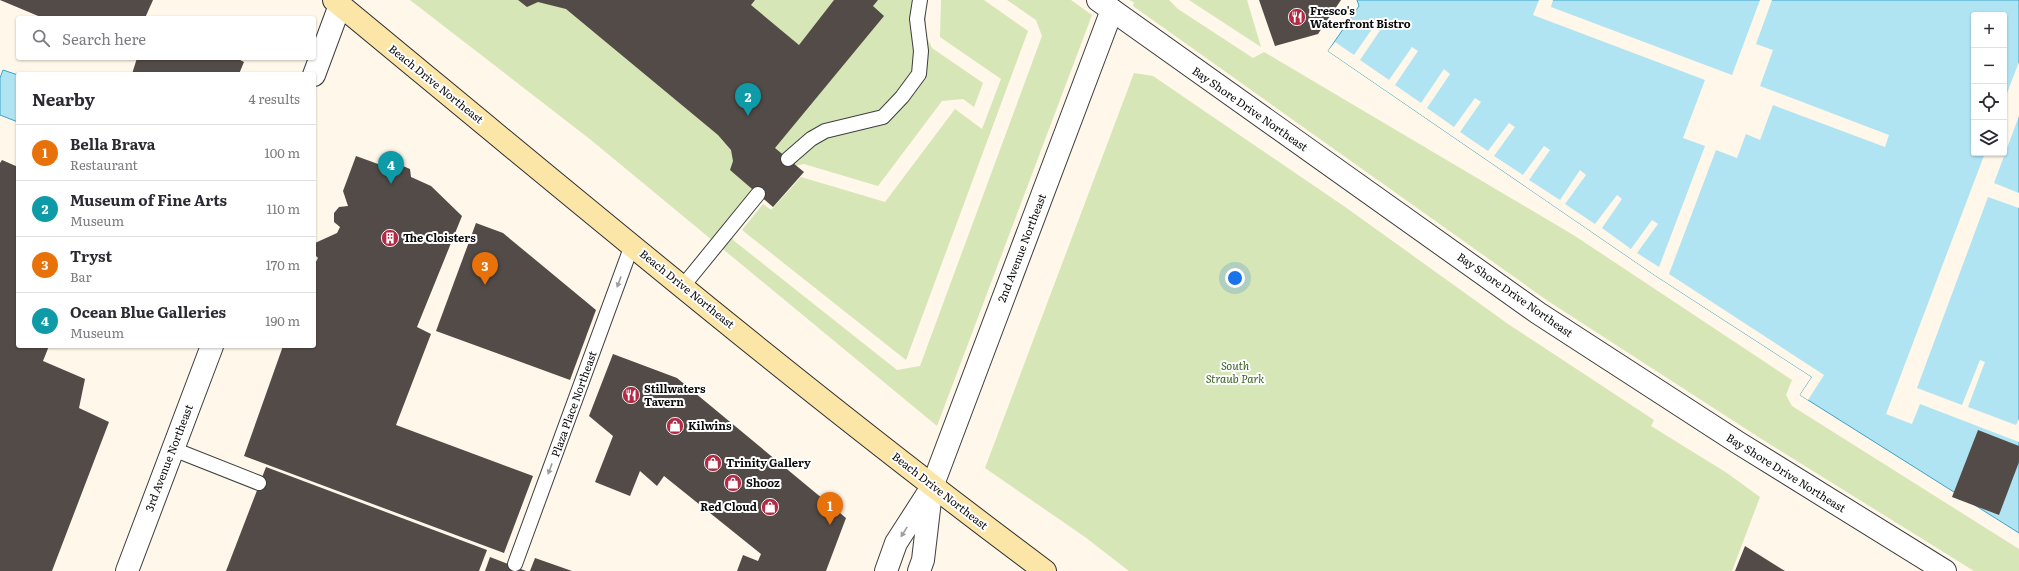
<!DOCTYPE html>
<html lang="en">
<head>
<meta charset="utf-8">
<style>
  :root { --surface:#fff; --page:#f2f2f3; --text:#2b2b33; --muted:#7c7c81; --line:#e1e1e2; --accent:#ea580c }
  body { margin:0; font-family:Literata,serif; background:var(--page); color:var(--text) }
  .controls { position:absolute; right:12px; top:12px; display:grid; overflow:hidden; border-radius:4px; box-shadow:0 1px 3px #0004 }
  .controls button { width:36px; height:36px; display:grid; place-items:center; padding:0; border:0; border-bottom:1px solid var(--line); background:var(--surface); color:var(--text); font:20px sans-serif }
  .you { position:absolute; left:1235px; top:278px; width:14px; height:14px; margin:-10px; border:3px solid #fff; border-radius:50%; background:#1a73e8; box-shadow:0 0 0 6px #1a73e833 }
  .badge { display:grid; place-items:center; width:26px; height:26px; border-radius:50%; background:var(--accent); color:#fff; font-size:13px; font-weight:700 }
  .pin { position:absolute; translate:-50% -33px; filter:drop-shadow(0 1px 2px #0008) }
  .pin::after { content:''; position:absolute; top:21px; width:14px; height:12px; background:inherit; clip-path:polygon(0 0,100% 0,50% 100%) }
  .list { margin:0; padding:0; list-style:none }
  h2 { display:flex; justify-content:space-between; align-items:center; height:52px; margin:0; padding:0 16px; font-size:17px }
  h2 small { font-size:13px; font-weight:400; color:var(--muted) }
  .list li { display:grid; grid-template-columns:26px 1fr auto; gap:12px; align-items:center; box-sizing:border-box; height:56px; padding:0 16px; border-top:1px solid var(--line) }
  .list b { display:block; font-size:15px; white-space:nowrap }
  .list p { margin:0; font-size:13px; white-space:nowrap; color:var(--muted) }
  .list em { font-size:13px; font-style:normal; color:var(--muted) }
  .icon { flex:none; width:22px; height:22px; fill:none; stroke:currentColor; stroke-width:2; stroke-linecap:round; stroke-linejoin:round }
  .map { position:relative; flex:none; width:2019px; height:571px; overflow:hidden }
  .search { position:absolute; background:var(--surface); box-shadow:0 1px 3px #0004; left:16px; top:16px; width:300px; height:44px; display:flex; align-items:center; gap:10px; box-sizing:border-box; padding:0 14px; border-radius:4px; color:var(--muted); font-size:15px }
  .panel { position:absolute; background:var(--surface); box-shadow:0 1px 3px #0004; left:16px; top:72px; width:300px; height:276px; border-radius:4px }
  .map>svg:first-child { display:block }
  .green { fill:#d6e6b6 }
  .water { fill:#b1e4f3; stroke:#3ca3c6; fill-rule:evenodd }
  .pier { fill:#fef7ea }
  .building { fill:#534b48 }
  .lines { fill:none; stroke-linecap:round; stroke-linejoin:round }
  .lane-casing { stroke:#3e3e3e; stroke-width:16 }
  .street-casing { stroke:#3e3e3e; stroke-width:24 }
  .secondary-casing { stroke:#2d2d2d; stroke-width:24 }
  .lane { stroke:#fff; stroke-width:14 }
  .street { stroke:#fff; stroke-width:22 }
  .secondary { stroke:#fbe6a8; stroke-width:22 }
  .oneway { fill:#9d9d9d }
  .labels { text-anchor:middle; stroke-width:4; stroke-linejoin:round; paint-order:stroke }
  .poi-label { font-size:11px; font-weight:bold; fill:#0b0b0b; stroke:#fff; text-anchor:start }
  .street-label { font-size:11px; fill:#0b0b0b; stroke:#fff }
  .park-label { font-size:11px; font-style:italic; fill:#365f1f; stroke:#fff }
</style>
</head>
<body>
<div class="map">
<svg width="2019" height="571" viewBox="0 0 2019 571">
  <rect width="100%" height="100%" fill="#fef7ea"/>
  <!-- green -->
  <g class="green">
    <path d="M 410,0 L 926,0 L 926,36 L 932,48 L 983,83 L 974,107 L 963,99 L 942,101 L 878,186 L 804,164 L 789,167 L 730,221 L 733,240 L 897,370 L 920,366 L 1042,36 L 1036,20 L 1007,0 L 1071,0 L 1092,15 L 937,426 L 591,140 Z"/>
    <path d="M 941,0 L 984,0 L 1028,31 L 906,360 L 742,230 L 763,204 L 771,210 L 801,177 L 885,202 L 955,109 L 982,129 L 1001,79 L 940,37 Z"/>
    <path d="M 1129,0 L 1169,0 L 1178,9 L 1253,58 L 1264,52 L 1575,236 L 1792,380 L 1786,395 L 1792,406 L 2019,549 L 2019,571 L 1974,571 L 1760,438 L 1548,301 L 1133,6 L 1134,2 Z"/>
    <path d="M 1189,0 L 1247,0 L 1261,47 Z"/>
    <path d="M 1134,73 L 1153,76 L 1348,209 L 1508,324 L 1654,420 L 1651,426 L 1727,473 L 1760,497 L 1732,571 L 1129,571 L 1085,537 L 985,468 Z"/>
  </g>
  <!-- water -->
  <g class="water">
    <path d="M 1357,0 L 2019,0 L 2019,533 L 1800,395 L 1812,377 L 1656,276 L 1328,51 L 1359,6 ZM 1974,15 L 2004,15 L 2004,153 L 1974,153 Z"/>
    <path d="M 3,70 L 18,75 L 18,122 L 0,115 L 0,78 Z"/>
  </g>
  <!-- pier -->
  <g class="pier">
    <path d="M 1539,0 L 1553,0 L 1551,7 L 1732,75 L 1760,0 L 1772,0 L 1756,44 L 1773,50 L 1760,86 L 1889,135 L 1885,147 L 1773,105 L 1760,140 L 1746,134 L 1737,158 L 1716,150 L 1669,274 L 1824,375 L 1808,400 L 1800,395 L 1812,377 L 1656,276 L 1328,51 L 1335,42 L 1354,55 L 1377,22 L 1383,26 L 1360,60 L 1389,80 L 1412,47 L 1418,51 L 1395,85 L 1421,103 L 1444,69 L 1450,74 L 1427,108 L 1454,127 L 1475,98 L 1481,102 L 1460,132 L 1488,151 L 1509,123 L 1515,127 L 1494,156 L 1523,175 L 1544,146 L 1550,150 L 1529,180 L 1560,200 L 1580,170 L 1586,175 L 1565,204 L 1595,224 L 1617,195 L 1622,199 L 1602,228 L 1631,249 L 1652,220 L 1658,224 L 1637,253 L 1659,267 L 1705,146 L 1683,138 L 1705,80 L 1533,15 Z"/>
    <path d="M 2019,62 L 2019,116 L 1994,183 L 2019,193 L 2019,208 L 1988,197 L 1917,388 L 1962,405 L 1980,360 L 1985,362 L 1968,407 L 2016,425 L 2019,419 L 2019,442 L 1920,404 L 1912,424 L 1886,414 L 1985,153 L 2004,153 L 2004,101 Z"/>
  </g>
  <!-- building -->
  <g class="building">
    <path d="M 0,0 L 153,0 L 145,18 L 43,18 Z"/>
    <path d="M 518,0 L 755,0 L 751,5 L 799,45 L 834,0 L 878,0 L 873,6 L 884,16 L 775,148 L 804,172 L 773,207 L 730,170 L 733,161 L 731,150 L 718,135 L 566,9 L 538,2 L 527,7 Z"/>
    <path d="M 1259,0 L 1341,0 L 1318,34 L 1275,46 Z"/>
    <path d="M 137,58 L 236,58 L 244,62 L 239,74 L 132,74 Z"/>
    <path d="M 356,156 L 378,164 L 389,160 L 410,169 L 411,177 L 431,186 L 462,216 L 417,327 L 431,334 L 396,425 L 533,476 L 504,553 L 244,456 L 283,346 L 314,346 L 314,265 L 318,258 L 314,254 L 314,246 L 315,243 L 337,233 L 340,227 L 334,222 L 334,213 L 339,207 L 348,206 L 343,191 Z"/>
    <path d="M 2,160 L 18,167 L 18,346 L 49,346 L 43,361 L 85,379 L 79,408 L 109,422 L 52,571 L 0,571 L 0,163 Z"/>
    <path d="M 476,223 L 503,233 L 596,310 L 570,380 L 436,331 Z"/>
    <path d="M 613,354 L 677,378 L 846,518 L 826,571 L 737,571 L 743,555 L 758,561 L 761,554 L 664,476 L 657,486 L 640,471 L 630,496 L 595,482 L 613,436 L 589,416 Z"/>
    <path d="M 1978,430 L 2019,446 L 2019,462 L 1999,515 L 1952,497 Z"/>
    <path d="M 266,467 L 487,550 L 479,571 L 226,571 Z"/>
    <path d="M 1745,546 L 1785,571 L 1735,571 Z"/>
    <path d="M 490,557 L 526,571 L 485,571 Z"/>
    <path d="M 535,558 L 572,571 L 530,571 Z"/>
  </g>
  <g class="lines">
    <defs>
      <g id="lane">
        <path d="M 788,159 L 811,139 L 825,131 L 883,117 L 902,97 L 919,74 L 921,51 L 917,19 L 920,0"/>
        <path d="M 683,286 L 758,194"/>
        <path d="M 173,449 L 259,483"/>
        <path d="M 515,564 L 632,245"/>
      </g>
      <g id="street">
        <path d="M 1098,0 L 1538,313 L 1737,442 L 1945,571"/>
        <path d="M 314,75 L 340,5"/>
        <path d="M 127,571 L 212,346"/>
        <path d="M 886,571 L 896,543 L 932,487 L 1112,10"/>
        <path d="M 919,571 L 923,560 L 931,492"/>
      </g>
      <path id="secondary" d="M 334,0 C 568,193 802,390 1045,571"/>
    </defs>
    <!-- lane casing -->
    <use href="#lane" class="lane-casing"/>
    <!-- street casing -->
    <use href="#street" class="street-casing"/>
    <!-- secondary casing -->
    <use href="#secondary" class="secondary-casing"/>
    <!-- lane -->
    <use href="#lane" class="lane"/>
    <!-- street -->
    <use href="#street" class="street"/>
    <!-- secondary -->
    <use href="#secondary" class="secondary"/>
  </g>
  <!-- one-way arrows -->
  <defs><path id="oneway-solid" d="M-6-.8H1V-3.2L6.5 0L1 3.2V.8H-6Z"/></defs>
  <g class="oneway">
    <use href="#oneway-solid" transform="translate(619 282) rotate(110)"/>
    <use href="#oneway-solid" transform="translate(550 469) rotate(110)"/>
    <use href="#oneway-solid" transform="translate(904 532) rotate(122)"/>
  </g>
  <!-- icons -->
  <defs>
    <symbol id="restaurant-disc" viewBox="-11 -11 22 22"><circle r="9.5" fill="#b42a45" stroke="#fff"/><path d="M-5-6h1v4h1v-4h1v4h1v-4h1v5L-1.5 .5V6h-2V.5L-5-1ZM5-6V6H3V1.5H1.5Q1.5-4 5-6Z" fill="#fff"/></symbol>
    <symbol id="building-disc" viewBox="-11 -11 22 22"><circle r="9.5" fill="#b42a45" stroke="#fff"/><path d="M-4-6H4V6H1V3H-1V6H-4ZM-2.5-4.3h1.7v1.8h-1.7ZM.8-4.3h1.7v1.8H.8ZM-2.5-1h1.7V.8h-1.7ZM.8-1h1.7V.8H.8Z" fill="#fff"/></symbol>
    <symbol id="shop-disc" viewBox="-11 -11 22 22"><circle r="9.5" fill="#b42a45" stroke="#fff"/><path d="M-5-2.5h2.3a2.7 3.5 0 0 1 5.4 0H5L5.5 6h-11ZM-1.5-2.5h3a1.5 2.3 0 0 0-3 0Z" fill="#fff"/></symbol>
  </defs>
  <g fill-rule="evenodd">
    <use href="#restaurant-disc" x="1287" y="7" width="20" height="20"/>
    <use href="#building-disc" x="380" y="228" width="20" height="20"/>
    <use href="#restaurant-disc" x="621" y="385" width="20" height="20"/>
    <use href="#shop-disc" x="665" y="416" width="20" height="20"/>
    <use href="#shop-disc" x="703" y="453" width="20" height="20"/>
    <use href="#shop-disc" x="723" y="473" width="20" height="20"/>
    <use href="#shop-disc" x="760" y="497" width="20" height="20"/>
  </g>
  <g class="labels">
    <!-- poi labels -->
    <g class="poi-label">
      <text x="1310" y="15">Fresco's<tspan x="1310" dy="13">Waterfront Bistro</tspan></text>
      <text x="403" y="242">The Cloisters</text>
      <text x="644" y="393">Stillwaters<tspan x="644" dy="13">Tavern</tspan></text>
      <text x="688" y="430">Kilwins</text>
      <text x="726" y="467">Trinity Gallery</text>
      <text x="746" y="487">Shooz</text>
      <text x="757" y="511" text-anchor="end">Red Cloud</text>
    </g>
    <!-- street labels -->
    <g class="street-label">
      <text transform="translate(436 84) rotate(39)" y="4">Beach Drive Northeast</text>
      <text transform="translate(1250 109) rotate(35)" y="4">Bay Shore Drive Northeast</text>
      <text transform="translate(1022 248) rotate(-69)" y="4">2nd Avenue Northeast</text>
      <text transform="translate(687 289) rotate(39)" y="4">Beach Drive Northeast</text>
      <text transform="translate(1515 295) rotate(35)" y="4">Bay Shore Drive Northeast</text>
      <text transform="translate(574 404) rotate(-70)" y="4">Plaza Place Northeast</text>
      <text transform="translate(169 458) rotate(-69)" y="4">3rd Avenue Northeast</text>
      <text transform="translate(1786 473) rotate(32)" y="4">Bay Shore Drive Northeast</text>
      <text transform="translate(940 491) rotate(38)" y="4">Beach Drive Northeast</text>
    </g>
    <!-- park labels -->
    <g class="park-label">
      <text x="1235" y="370">South<tspan x="1235" dy="13">Straub Park</tspan></text>
    </g>
  </g>
</svg>
<div class="controls">
<button>+</button>
<button>−</button>
<button><svg class="icon" aria-label="locate" viewBox="0 0 24 24"><circle cx="12" cy="12" r="6"/><path d="M12 2v4M12 18v4M2 12h4M18 12h4"/></svg></button>
<button><svg class="icon" aria-label="layers" viewBox="0 0 24 24"><path d="M12 4l9 5-9 5-9-5zM3 14l9 5 9-5"/></svg></button>
</div>
<div class="you"></div>
<div class="pin badge" style="left:830px;top:525px;background:#e8710a">1</div>
<div class="pin badge" style="left:748px;top:116px;background:#0f9aa8">2</div>
<div class="pin badge" style="left:485px;top:285px;background:#e8710a">3</div>
<div class="pin badge" style="left:391px;top:184px;background:#0f9aa8">4</div>
<div class="search"><svg class="icon" aria-label="search" viewBox="0 0 24 24"><circle cx="10" cy="10" r="6"/><path d="M15 15l6 6"/></svg>Search here</div>
<section class="panel">
<h2>Nearby<small>4 results</small></h2>
<ul class="list">
<li><span class="badge" style="background:#e8710a">1</span><div><b>Bella Brava</b><p>Restaurant</p></div><em>100 m</em></li>
<li><span class="badge" style="background:#0f9aa8">2</span><div><b>Museum of Fine Arts</b><p>Museum</p></div><em>110 m</em></li>
<li><span class="badge" style="background:#e8710a">3</span><div><b>Tryst</b><p>Bar</p></div><em>170 m</em></li>
<li><span class="badge" style="background:#0f9aa8">4</span><div><b>Ocean Blue Galleries</b><p>Museum</p></div><em>190 m</em></li>
</ul>
</section>
</div>
</body>
</html>
